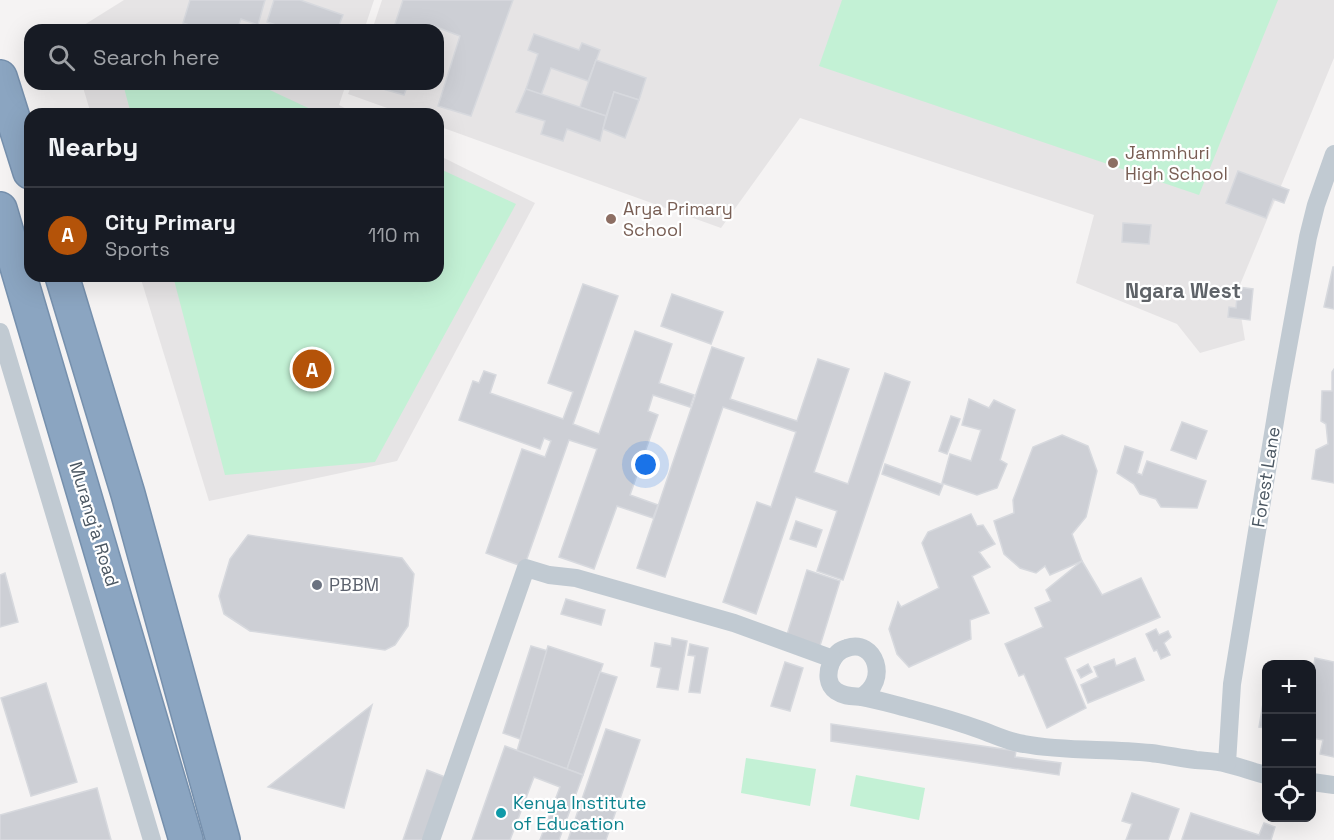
<!DOCTYPE html>
<html lang="en">
<head>
<meta charset="utf-8">
<style>
  :root { --surface:#171b24; --page:#20242c; --text:#f1f3f6; --muted:#9ea1a6; --line:#363941; --accent:#b45309 }
  body { margin:0; font-family:"Space Grotesk",sans-serif; background:var(--page); color:var(--text) }
  .controls { position:absolute; right:18px; bottom:18px; display:grid; overflow:hidden; border-radius:12px; box-shadow:0 6px 24px #0002 }
  .controls button { width:54px; height:54px; display:grid; place-items:center; padding:0; border:0; border-bottom:2px solid var(--line); background:var(--surface); color:var(--text); font:30px sans-serif }
  .you { position:absolute; left:646px; top:465px; width:21px; height:21px; margin:-15px; border:4px solid #fff; border-radius:50%; background:#1a73e8; box-shadow:0 0 0 9px #1a73e833 }
  .badge { display:grid; place-items:center; width:39px; height:39px; border-radius:50%; background:var(--accent); color:#fff; font-size:20px; font-weight:700 }
  .pin { position:absolute; translate:-50% -50%; border:3px solid #fff; box-shadow:0 2px 6px #0006 }
  .list { margin:0; padding:0; list-style:none }
  h2 { display:flex; justify-content:space-between; align-items:center; height:78px; margin:0; padding:0 24px; font-size:26px }
  h2 small { font-size:20px; font-weight:400; color:var(--muted) }
  .list li { display:grid; grid-template-columns:39px 1fr auto; gap:18px; align-items:center; box-sizing:border-box; height:96px; padding:0 24px; border-top:2px solid var(--line) }
  .list b { display:block; font-size:22px; white-space:nowrap }
  .list p { margin:0; font-size:20px; white-space:nowrap; color:var(--muted) }
  .list em { font-size:20px; font-style:normal; color:var(--muted) }
  .icon { flex:none; width:33px; height:33px; fill:none; stroke:currentColor; stroke-width:2; stroke-linecap:round; stroke-linejoin:round }
  .map { position:relative; flex:none; width:1334px; height:840px; overflow:hidden }
  .search { position:absolute; background:var(--surface); box-shadow:0 6px 24px #0002; left:24px; top:24px; width:420px; height:66px; display:flex; align-items:center; gap:15px; box-sizing:border-box; padding:0 21px; border-radius:18px; color:var(--muted); font-size:22px }
  .panel { position:absolute; background:var(--surface); box-shadow:0 6px 24px #0002; left:24px; top:108px; width:420px; height:174px; border-radius:18px }
  .map>svg:first-child { display:block }
  .education { fill:#e6e4e5 }
  .green { fill:#c3f1d5 }
  .building { fill:#cdcfd5; stroke:#d7d9de; stroke-width:1.5 }
  .lines { fill:none; stroke-linecap:round; stroke-linejoin:round }
  .highway-casing { stroke:#7690ad; stroke-width:36 }
  .street { stroke:#c1cad2; stroke-width:18 }
  .highway { stroke:#8ba5c1; stroke-width:33 }
  .education-dot { fill:#8d6e63; stroke:#fff; stroke-width:2 }
  .worship-dot { fill:#6b7280; stroke:#fff; stroke-width:2 }
  .culture-dot { fill:#0f9aa8; stroke:#fff; stroke-width:2 }
  .labels { text-anchor:middle; stroke-width:4.5; stroke-linejoin:round; paint-order:stroke }
  .education-label { font-size:18px; fill:#785e54; stroke:#fff; text-anchor:start }
  .street-label { font-size:18px; fill:#4a5661; stroke:#fff }
  .worship-label { font-size:18px; fill:#5b616d; stroke:#fff; text-anchor:start }
  .culture-label { font-size:18px; fill:#0d838f; stroke:#fff; text-anchor:start }
  .quarter-label { font-size:21px; font-weight:bold; fill:#5f6368; stroke:#fff }
</style>
</head>
<body>
<div class="map">
<svg width="1334" height="840" viewBox="0 0 1334 840">
  <rect width="100%" height="100%" fill="#f5f3f3"/>
  <!-- education -->
  <g class="education">
    <path d="M 124,0 L 374,0 L 364,30 L 76,30 Z"/>
    <path d="M 382,0 L 1334,0 L 1334,58 L 1237,292 L 1245,340 L 1200,353 L 1177,324 L 1076,283 L 1094,215 L 800,118 L 721,228 L 438,126 L 438,114 L 404,114 L 348,94 L 352,84 L 438,84 L 438,30 L 372,30 Z"/>
    <path d="M 82,84 L 346,84 L 339,105 L 356,114 L 91,114 Z"/>
    <path d="M 438,155 L 535,203 L 397,461 L 209,501 L 140,276 L 438,276 Z"/>
  </g>
  <!-- green -->
  <g class="green">
    <path d="M 842,0 L 1278,0 L 1199,195 L 819,66 Z"/>
    <path d="M 123,84 L 257,84 L 321,114 L 131,114 Z"/>
    <path d="M 438,168 L 516,204 L 375,462 L 225,475 L 173,276 L 438,276 Z"/>
    <path d="M 746,758 L 816,769 L 810,806 L 741,793 Z"/>
    <path d="M 856,775 L 925,788 L 919,820 L 850,806 Z"/>
  </g>
  <!-- building -->
  <g class="building">
    <path d="M 190,0 L 265,0 L 258,25 L 241,19 L 237,30 L 204,30 L 183,23 Z"/>
    <path d="M 274,0 L 300,0 L 343,15 L 337,30 L 290,30 L 267,22 Z"/>
    <path d="M 403,0 L 513,0 L 471,116 L 438,106 L 460,36 L 431,25 L 429,30 L 393,30 Z"/>
    <path d="M 534,34 L 579,50 L 582,43 L 600,50 L 588,81 L 551,68 L 541,95 L 526,89 L 538,54 L 528,50 Z"/>
    <path d="M 596,60 L 646,78 L 639,100 L 614,92 L 606,116 L 580,107 Z"/>
    <path d="M 374,84 L 408,84 L 404,95 L 373,86 Z"/>
    <path d="M 526,89 L 606,116 L 600,141 L 567,129 L 563,141 L 541,134 L 545,121 L 516,112 Z"/>
    <path d="M 614,92 L 639,100 L 625,138 L 603,129 Z"/>
    <path d="M 1238,171 L 1289,190 L 1284,203 L 1273,199 L 1266,218 L 1226,203 Z"/>
    <path d="M 1123,223 L 1151,225 L 1149,244 L 1122,242 Z"/>
    <path d="M 1333,267 L 1334,267 L 1334,309 L 1324,307 Z"/>
    <path d="M 583,284 L 618,296 L 573,424 L 599,434 L 635,331 L 672,344 L 659,383 L 694,395 L 690,407 L 653,395 L 648,411 L 658,415 L 630,495 L 658,505 L 653,518 L 617,506 L 594,569 L 559,557 L 597,449 L 569,440 L 524,567 L 486,553 L 522,449 L 545,457 L 551,441 L 544,438 L 540,449 L 459,420 L 473,381 L 479,383 L 484,371 L 496,375 L 490,393 L 563,419 L 573,392 L 548,383 Z"/>
    <path d="M 1238,287 L 1253,289 L 1250,320 L 1228,317 L 1229,307 L 1236,308 Z"/>
    <path d="M 672,294 L 723,312 L 711,344 L 661,326 Z"/>
    <path d="M 712,347 L 744,358 L 730,399 L 797,421 L 818,359 L 849,369 L 814,472 L 848,484 L 885,373 L 910,382 L 843,580 L 817,571 L 837,511 L 796,497 L 756,614 L 723,602 L 757,502 L 771,507 L 796,432 L 723,407 L 665,577 L 637,568 Z"/>
    <path d="M 1334,369 L 1334,483 L 1312,479 L 1316,450 L 1328,444 L 1326,424 L 1321,421 L 1322,391 L 1332,391 L 1332,372 Z"/>
    <path d="M 969,399 L 989,408 L 994,400 L 1015,410 L 1000,460 L 1007,464 L 997,488 L 977,495 L 942,483 L 950,454 L 971,461 L 981,430 L 962,425 Z"/>
    <path d="M 951,416 L 960,419 L 947,454 L 939,451 Z"/>
    <path d="M 1182,422 L 1207,431 L 1196,459 L 1171,450 Z"/>
    <path d="M 1062,435 L 1088,446 L 1097,471 L 1086,517 L 1072,534 L 1082,561 L 1050,575 L 1045,566 L 1036,573 L 1020,568 L 1004,554 L 994,521 L 1014,513 L 1013,500 L 1033,447 Z"/>
    <path d="M 1125,446 L 1143,452 L 1137,473 L 1142,475 L 1147,461 L 1206,481 L 1197,508 L 1161,507 L 1156,499 L 1140,494 L 1134,484 L 1117,473 Z"/>
    <path d="M 885,464 L 943,485 L 939,495 L 882,474 Z"/>
    <path d="M 971,514 L 977,526 L 983,525 L 995,544 L 979,552 L 990,567 L 972,576 L 989,613 L 970,620 L 971,639 L 909,667 L 897,654 L 889,629 L 898,602 L 901,607 L 939,588 L 922,543 L 928,532 Z"/>
    <path d="M 796,521 L 822,530 L 816,547 L 790,539 Z"/>
    <path d="M 248,535 L 402,558 L 414,574 L 408,626 L 395,645 L 385,650 L 250,631 L 224,614 L 219,596 L 230,559 Z"/>
    <path d="M 1082,561 L 1102,595 L 1141,578 L 1160,617 L 1065,658 L 1086,708 L 1047,728 L 1024,674 L 1019,676 L 1005,644 L 1043,627 L 1035,608 L 1051,601 L 1046,590 Z"/>
    <path d="M 807,570 L 840,581 L 819,649 L 786,638 Z"/>
    <path d="M 5,573 L 18,622 L 0,627 L 0,575 Z"/>
    <path d="M 566,599 L 605,610 L 601,625 L 561,614 Z"/>
    <path d="M 1156,629 L 1159,635 L 1168,631 L 1171,637 L 1164,643 L 1170,655 L 1161,659 L 1157,650 L 1154,651 L 1146,634 Z"/>
    <path d="M 672,638 L 687,641 L 678,690 L 657,687 L 661,668 L 651,666 L 655,643 L 671,646 Z"/>
    <path d="M 690,644 L 708,648 L 700,693 L 689,692 L 695,656 L 688,655 Z"/>
    <path d="M 531,646 L 548,651 L 520,739 L 503,733 Z"/>
    <path d="M 548,646 L 603,664 L 567,769 L 517,751 Z"/>
    <path d="M 1135,658 L 1144,680 L 1088,703 L 1081,685 L 1098,677 L 1094,667 L 1114,659 L 1116,666 Z"/>
    <path d="M 1315,658 L 1334,662 L 1334,757 L 1320,754 L 1323,740 L 1312,738 L 1312,675 Z"/>
    <path d="M 785,662 L 803,668 L 790,711 L 771,706 Z"/>
    <path d="M 1088,664 L 1092,672 L 1081,678 L 1077,670 Z"/>
    <path d="M 600,672 L 617,677 L 583,775 L 567,769 Z"/>
    <path d="M 46,683 L 77,782 L 31,796 L 1,698 Z"/>
    <path d="M 1266,685 L 1266,742 L 1264,742 L 1266,728 L 1259,727 Z"/>
    <path d="M 372,705 L 344,808 L 268,787 Z"/>
    <path d="M 831,724 L 1016,751 L 1015,757 L 1061,763 L 1059,775 L 831,741 Z"/>
    <path d="M 606,729 L 640,740 L 606,840 L 568,840 Z"/>
    <path d="M 505,746 L 583,775 L 559,840 L 540,840 L 560,787 L 534,777 L 510,840 L 472,840 Z"/>
    <path d="M 427,770 L 445,777 L 423,840 L 403,840 Z"/>
    <path d="M 97,788 L 111,840 L 0,840 L 0,815 Z"/>
    <path d="M 1132,793 L 1179,809 L 1168,840 L 1126,840 L 1132,824 L 1122,821 Z"/>
    <path d="M 1191,813 L 1259,835 L 1264,823 L 1275,827 L 1271,840 L 1184,840 L 1182,839 Z"/>
  </g>
  <g class="lines">
    <defs>
      <g id="highway">
        <path d="M 0,77 L 30,172"/>
        <path d="M 0,209 L 186,840"/>
        <path d="M 62,276 L 128,494 L 223,840"/>
      </g>
    </defs>
    <!-- highway casing -->
    <use href="#highway" class="highway-casing"/>
    <!-- street -->
    <g class="street">
      <path d="M 0,332 L 152,840"/>
      <path d="M 861,697 C 890,681 875,638 847,648 C 839,650 834,656 831,663 C 827,673 827,685 836,691 C 845,697 853,696 862,697 C 880,700 898,706 915,710 C 938,716 959,722 981,730 C 995,735 1009,742 1024,744 C 1066,752 1108,748 1151,753 C 1166,755 1181,758 1196,760 C 1206,761 1217,761 1227,764 C 1241,767 1253,772 1266,775"/>
      <path d="M 1227,763 L 1232,684 L 1280,391 L 1308,237 L 1316,205 L 1334,154"/>
      <path d="M 1312,782 L 1334,785"/>
      <path d="M 431,840 L 526,568 L 549,575 L 576,578 L 734,623 L 833,659"/>
    </g>
    <!-- highway -->
    <use href="#highway" class="highway"/>
  </g>
  <!-- markers -->
  <g class="education-dot">
    <circle cx="1113" cy="163" r="6"/>
    <circle cx="611" cy="219" r="6"/>
  </g>
  <circle class="worship-dot" cx="317" cy="585" r="6"/>
  <circle class="culture-dot" cx="501" cy="813" r="6"/>
  <g class="labels">
    <!-- education labels -->
    <g class="education-label">
      <text x="1125" y="159">Jammhuri<tspan x="1125" dy="21">High School</tspan></text>
      <text x="623" y="215">Arya Primary<tspan x="623" dy="21">School</tspan></text>
    </g>
    <!-- street labels -->
    <g class="street-label">
      <text transform="translate(1266 477) rotate(-81)" y="6">Forest Lane</text>
      <text transform="translate(94 524) rotate(73)" y="6">Murang'a Road</text>
    </g>
    <!-- worship labels -->
    <g class="worship-label">
      <text x="329" y="591">PBBM</text>
    </g>
    <!-- culture labels -->
    <g class="culture-label">
      <text x="513" y="809">Kenya Institute<tspan x="513" dy="21">of Education</tspan></text>
    </g>
    <!-- quarter labels -->
    <g class="quarter-label">
      <text x="1183" y="298">Ngara West</text>
    </g>
  </g>
</svg>
<div class="controls">
<button>+</button>
<button>−</button>
<button><svg class="icon" aria-label="locate" viewBox="0 0 24 24"><circle cx="12" cy="12" r="6"/><path d="M12 2v4M12 18v4M2 12h4M18 12h4"/></svg></button>
</div>
<div class="you"></div>
<div class="pin badge" style="left:312px;top:369px">A</div>
<div class="search"><svg class="icon" aria-label="search" viewBox="0 0 24 24"><circle cx="10" cy="10" r="6"/><path d="M15 15l6 6"/></svg>Search here</div>
<section class="panel">
<h2>Nearby<small></small></h2>
<ul class="list">
<li><span class="badge">A</span><div><b>City Primary</b><p>Sports</p></div><em>110 m</em></li>
</ul>
</section>
</div>
</body>
</html>
